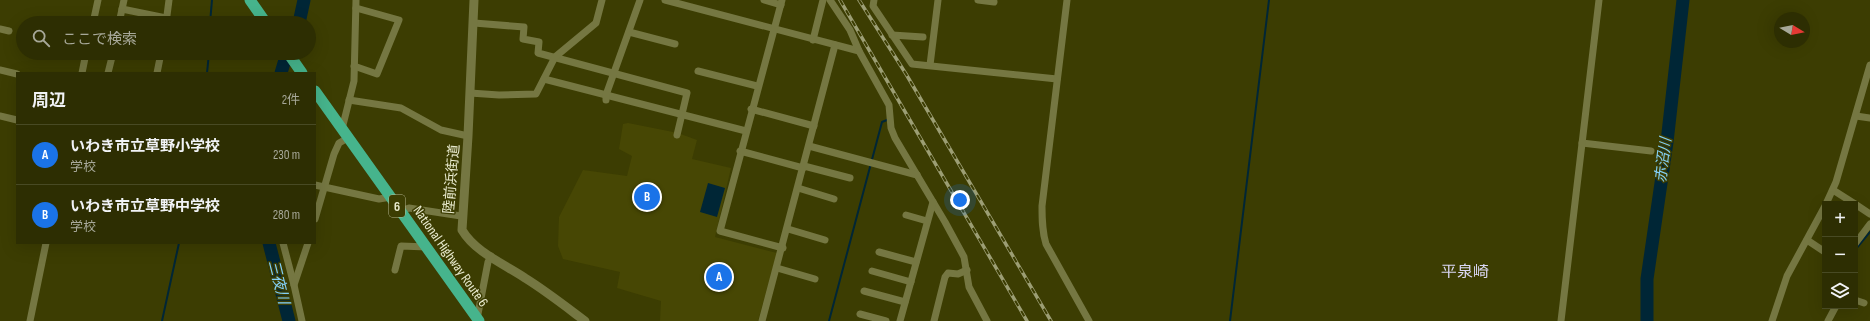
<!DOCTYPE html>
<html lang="ja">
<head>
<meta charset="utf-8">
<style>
  :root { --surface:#2d2e02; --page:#35360c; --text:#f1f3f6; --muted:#a7a899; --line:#484a24; --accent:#1a73e8 }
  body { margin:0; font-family:"Sofia Sans Condensed","Noto Sans JP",sans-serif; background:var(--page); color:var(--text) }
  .controls { position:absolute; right:12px; bottom:12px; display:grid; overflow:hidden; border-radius:0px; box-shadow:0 4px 16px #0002 }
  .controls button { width:36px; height:36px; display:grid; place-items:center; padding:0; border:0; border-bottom:1px solid var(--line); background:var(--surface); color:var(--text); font:20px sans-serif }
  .compass { position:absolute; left:1774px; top:12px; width:36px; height:36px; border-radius:50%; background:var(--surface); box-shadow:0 4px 16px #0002; rotate:100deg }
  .you { position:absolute; left:960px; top:200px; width:14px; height:14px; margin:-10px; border:3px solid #fff; border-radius:50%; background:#1a73e8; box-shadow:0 0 0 6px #1a73e833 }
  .badge { display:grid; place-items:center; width:26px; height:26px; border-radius:50%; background:var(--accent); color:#fff; font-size:13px; font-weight:700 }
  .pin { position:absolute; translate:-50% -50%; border:2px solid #fff; box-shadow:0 1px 4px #0006 }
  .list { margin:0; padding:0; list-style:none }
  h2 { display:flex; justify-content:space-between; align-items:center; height:52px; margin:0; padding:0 16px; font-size:17px }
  h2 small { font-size:13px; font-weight:400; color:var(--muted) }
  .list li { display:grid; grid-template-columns:26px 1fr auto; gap:12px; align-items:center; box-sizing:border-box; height:60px; padding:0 16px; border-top:1px solid var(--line) }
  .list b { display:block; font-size:15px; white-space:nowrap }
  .list p { margin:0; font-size:13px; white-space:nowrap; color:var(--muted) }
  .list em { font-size:13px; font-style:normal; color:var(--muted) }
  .icon { flex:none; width:22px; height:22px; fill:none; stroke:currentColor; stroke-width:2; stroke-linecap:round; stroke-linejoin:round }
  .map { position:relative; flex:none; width:1870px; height:321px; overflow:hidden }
  .search { position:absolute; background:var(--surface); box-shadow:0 4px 16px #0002; left:16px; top:16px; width:300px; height:44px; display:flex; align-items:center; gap:10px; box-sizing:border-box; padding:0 14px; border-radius:22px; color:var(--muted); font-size:15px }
  .panel { position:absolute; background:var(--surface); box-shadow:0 4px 16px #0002; left:16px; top:72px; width:300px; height:172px; border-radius:0px }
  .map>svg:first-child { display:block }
  .built { fill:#474704 }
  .water { fill:#002636 }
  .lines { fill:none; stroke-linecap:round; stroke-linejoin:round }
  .stream { stroke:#002636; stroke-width:2 }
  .river { stroke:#002636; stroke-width:13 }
  .minor { stroke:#757742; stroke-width:7 }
  .tertiary { stroke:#757742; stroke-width:9 }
  .trunk { stroke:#46b48c; stroke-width:11 }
  .rail-casing { stroke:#9c9e74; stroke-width:3.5 }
  .rail { stroke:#3c3d02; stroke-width:2; stroke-dasharray:6; stroke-linecap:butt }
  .labels { text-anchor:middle; stroke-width:3; stroke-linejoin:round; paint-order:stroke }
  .shield { fill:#3c3d02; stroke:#b5b792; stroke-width:1 }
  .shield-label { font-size:13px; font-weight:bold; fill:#e9ebcf }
  .street-label { font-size:14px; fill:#e9ebcf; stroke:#3c3d02 }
  .water-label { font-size:15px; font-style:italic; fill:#83d0f6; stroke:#3c3d02 }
  .quarter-label { font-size:16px; fill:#d9d6f3; stroke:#3c3d02 }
</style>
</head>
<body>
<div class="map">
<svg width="1870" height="321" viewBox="0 0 1870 321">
  <rect width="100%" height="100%" fill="#3c3d02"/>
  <!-- built -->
  <path class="built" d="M 628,123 L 678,133 L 697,140 L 692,159 L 731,168 L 715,237 L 777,253 L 758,321 L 660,321 L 661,301 L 617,288 L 620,272 L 563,259 L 558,246 L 559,217 L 583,170 L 627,176 L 632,156 L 619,149 L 623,124 Z"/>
  <!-- water -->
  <path class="water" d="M 708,183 L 725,188 L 717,217 L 700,212 Z"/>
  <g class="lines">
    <!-- stream -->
    <g class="stream">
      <path d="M 210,23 L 212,0"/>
      <path d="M 207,73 L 209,53"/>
      <path d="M 1855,250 L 1870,232"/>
      <path d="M 162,321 L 179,243"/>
      <path d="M 829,321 L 882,122 L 887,120"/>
      <path d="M 1230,321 L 1269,0"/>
    </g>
    <!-- river -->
    <g class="river">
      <path d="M 299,23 L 304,0"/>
      <path d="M 281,73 L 287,53"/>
      <path d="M 269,243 L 289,321"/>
      <path d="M 1647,321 L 1647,279 L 1667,142 L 1683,0"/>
    </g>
    <!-- minor -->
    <g class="minor">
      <path d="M 665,0 L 859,51"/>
      <path d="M 764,0 L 781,5"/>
      <path d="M 782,0 L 720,231 L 783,248"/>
      <path d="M 830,0 L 850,30 L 859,51 L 889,105 L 891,128 L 895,138 L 945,222 L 964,257 L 969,287 L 987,321"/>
      <path d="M 874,0 L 873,6 L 912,64 L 1057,79"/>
      <path d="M 978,0 L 994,2"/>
      <path d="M 1067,0 L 1042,206 C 1042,219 1042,231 1046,244 L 1089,321"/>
      <path d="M 122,9 L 166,18"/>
      <path d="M 93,23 L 98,0"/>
      <path d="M 119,23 L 124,0"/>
      <path d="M 166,23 L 169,0"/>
      <path d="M 474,23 L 524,27 L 523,39 L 539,42 L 538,53 L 687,93 L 677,135"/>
      <path d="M 0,29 L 9,31"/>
      <path d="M 629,32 L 675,44"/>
      <path d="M 892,35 L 923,37"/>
      <path d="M 813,40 L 823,0"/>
      <path d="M 930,65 L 938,0"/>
      <path d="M 354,66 L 377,74 L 399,20 L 356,8"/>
      <path d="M 0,70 L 17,74"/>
      <path d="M 698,71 L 757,86"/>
      <path d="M 82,73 L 86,53"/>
      <path d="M 108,73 L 113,53"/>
      <path d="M 157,73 L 161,53"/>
      <path d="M 544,79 L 746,131"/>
      <path d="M 470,93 L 499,95 L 536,94 L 555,57 L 596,23 L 602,0"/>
      <path d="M 349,100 L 401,108 L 441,130 L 468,136"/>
      <path d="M 606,100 L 606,95 L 640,0"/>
      <path d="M 751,109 L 814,126"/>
      <path d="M 0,116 L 17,120"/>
      <path d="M 1856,116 L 1870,118"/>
      <path d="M 342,129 L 354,81 L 356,0"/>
      <path d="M 1582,143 L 1651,151"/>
      <path d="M 809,146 L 917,175"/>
      <path d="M 740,151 L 803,168"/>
      <path d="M 804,166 L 850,178"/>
      <path d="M 315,185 L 379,199 L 391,197"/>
      <path d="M 798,188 L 834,199"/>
      <path d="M 1833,190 L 1855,204"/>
      <path d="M 1826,204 L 1836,182 L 1870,65"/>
      <path d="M 1855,204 L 1870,214"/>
      <path d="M 401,211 L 409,208 L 461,216"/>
      <path d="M 906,215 L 927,221"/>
      <path d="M 315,219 L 334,154 L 339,143 L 348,138"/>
      <path d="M 788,229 L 825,240"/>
      <path d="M 1807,240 L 1825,252"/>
      <path d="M 283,243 L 294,285"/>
      <path d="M 1855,244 L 1870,224"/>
      <path d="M 879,252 L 916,262"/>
      <path d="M 777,268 L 815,279"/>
      <path d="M 395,270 L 401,246 L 427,247"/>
      <path d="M 872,271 L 911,282"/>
      <path d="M 864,291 L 905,302"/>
      <path d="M 1855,300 L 1864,303"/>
      <path d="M 860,314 L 886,321"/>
      <path d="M 477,319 L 488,262 L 491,256"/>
      <path d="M 30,321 L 46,243"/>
      <path d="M 302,321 L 294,285 L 308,243"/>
      <path d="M 762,321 L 835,45"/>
      <path d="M 900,321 L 933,202"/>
      <path d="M 934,321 L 945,277 L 948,273 L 958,274 L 967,270"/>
      <path d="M 1561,321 L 1599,0"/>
      <path d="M 1772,321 L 1787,276 L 1825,206"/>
      <path d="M 1828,321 L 1836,306"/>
    </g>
    <!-- tertiary -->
    <path class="tertiary" d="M 474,0 L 468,136 L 462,230 C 475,252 504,264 525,278 C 546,291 565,306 585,321"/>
    <!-- trunk -->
    <g class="trunk">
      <path d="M 250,0 L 266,23"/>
      <path d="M 288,53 L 302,73"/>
      <path d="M 315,91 L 479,321"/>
    </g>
    <defs>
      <g id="rail">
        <path d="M 840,0 L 1027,321"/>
        <path d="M 859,0 L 906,74 L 1051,321"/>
      </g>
    </defs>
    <!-- rail casing -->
    <use href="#rail" class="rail-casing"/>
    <!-- rail -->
    <use href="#rail" class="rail"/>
  </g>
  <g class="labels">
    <!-- shield labels -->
    <rect class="shield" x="389" y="195" width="16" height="22" rx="3"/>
    <g class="shield-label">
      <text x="397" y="211">6</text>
    </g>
    <!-- street labels -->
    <g class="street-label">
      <text transform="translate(451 179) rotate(-85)" y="5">陸前浜街道</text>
      <text transform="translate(451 256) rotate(55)" y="5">National Highway Route 6</text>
    </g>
    <!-- water labels -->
    <g class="water-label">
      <text transform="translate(1663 160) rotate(-83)" y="5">赤沼川</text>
      <text transform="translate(279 282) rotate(76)" y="5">三夜川</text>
    </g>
    <!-- quarter labels -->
    <g class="quarter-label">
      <text x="1465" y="277">平泉崎</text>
    </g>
  </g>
</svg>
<div class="controls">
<button>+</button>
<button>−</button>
<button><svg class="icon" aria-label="layers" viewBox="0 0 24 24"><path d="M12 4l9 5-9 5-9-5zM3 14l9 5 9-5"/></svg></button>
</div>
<svg class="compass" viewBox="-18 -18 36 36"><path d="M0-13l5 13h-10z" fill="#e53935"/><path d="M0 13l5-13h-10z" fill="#a7a899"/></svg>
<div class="you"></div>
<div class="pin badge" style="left:719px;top:277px">A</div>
<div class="pin badge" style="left:647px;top:197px">B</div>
<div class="search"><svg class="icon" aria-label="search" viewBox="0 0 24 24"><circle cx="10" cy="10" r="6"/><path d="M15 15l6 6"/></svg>ここで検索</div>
<section class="panel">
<h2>周辺<small>2件</small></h2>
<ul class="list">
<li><span class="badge">A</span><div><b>いわき市立草野小学校</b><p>学校</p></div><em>230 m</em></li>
<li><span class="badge">B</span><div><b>いわき市立草野中学校</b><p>学校</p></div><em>280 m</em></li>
</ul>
</section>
</div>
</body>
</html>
